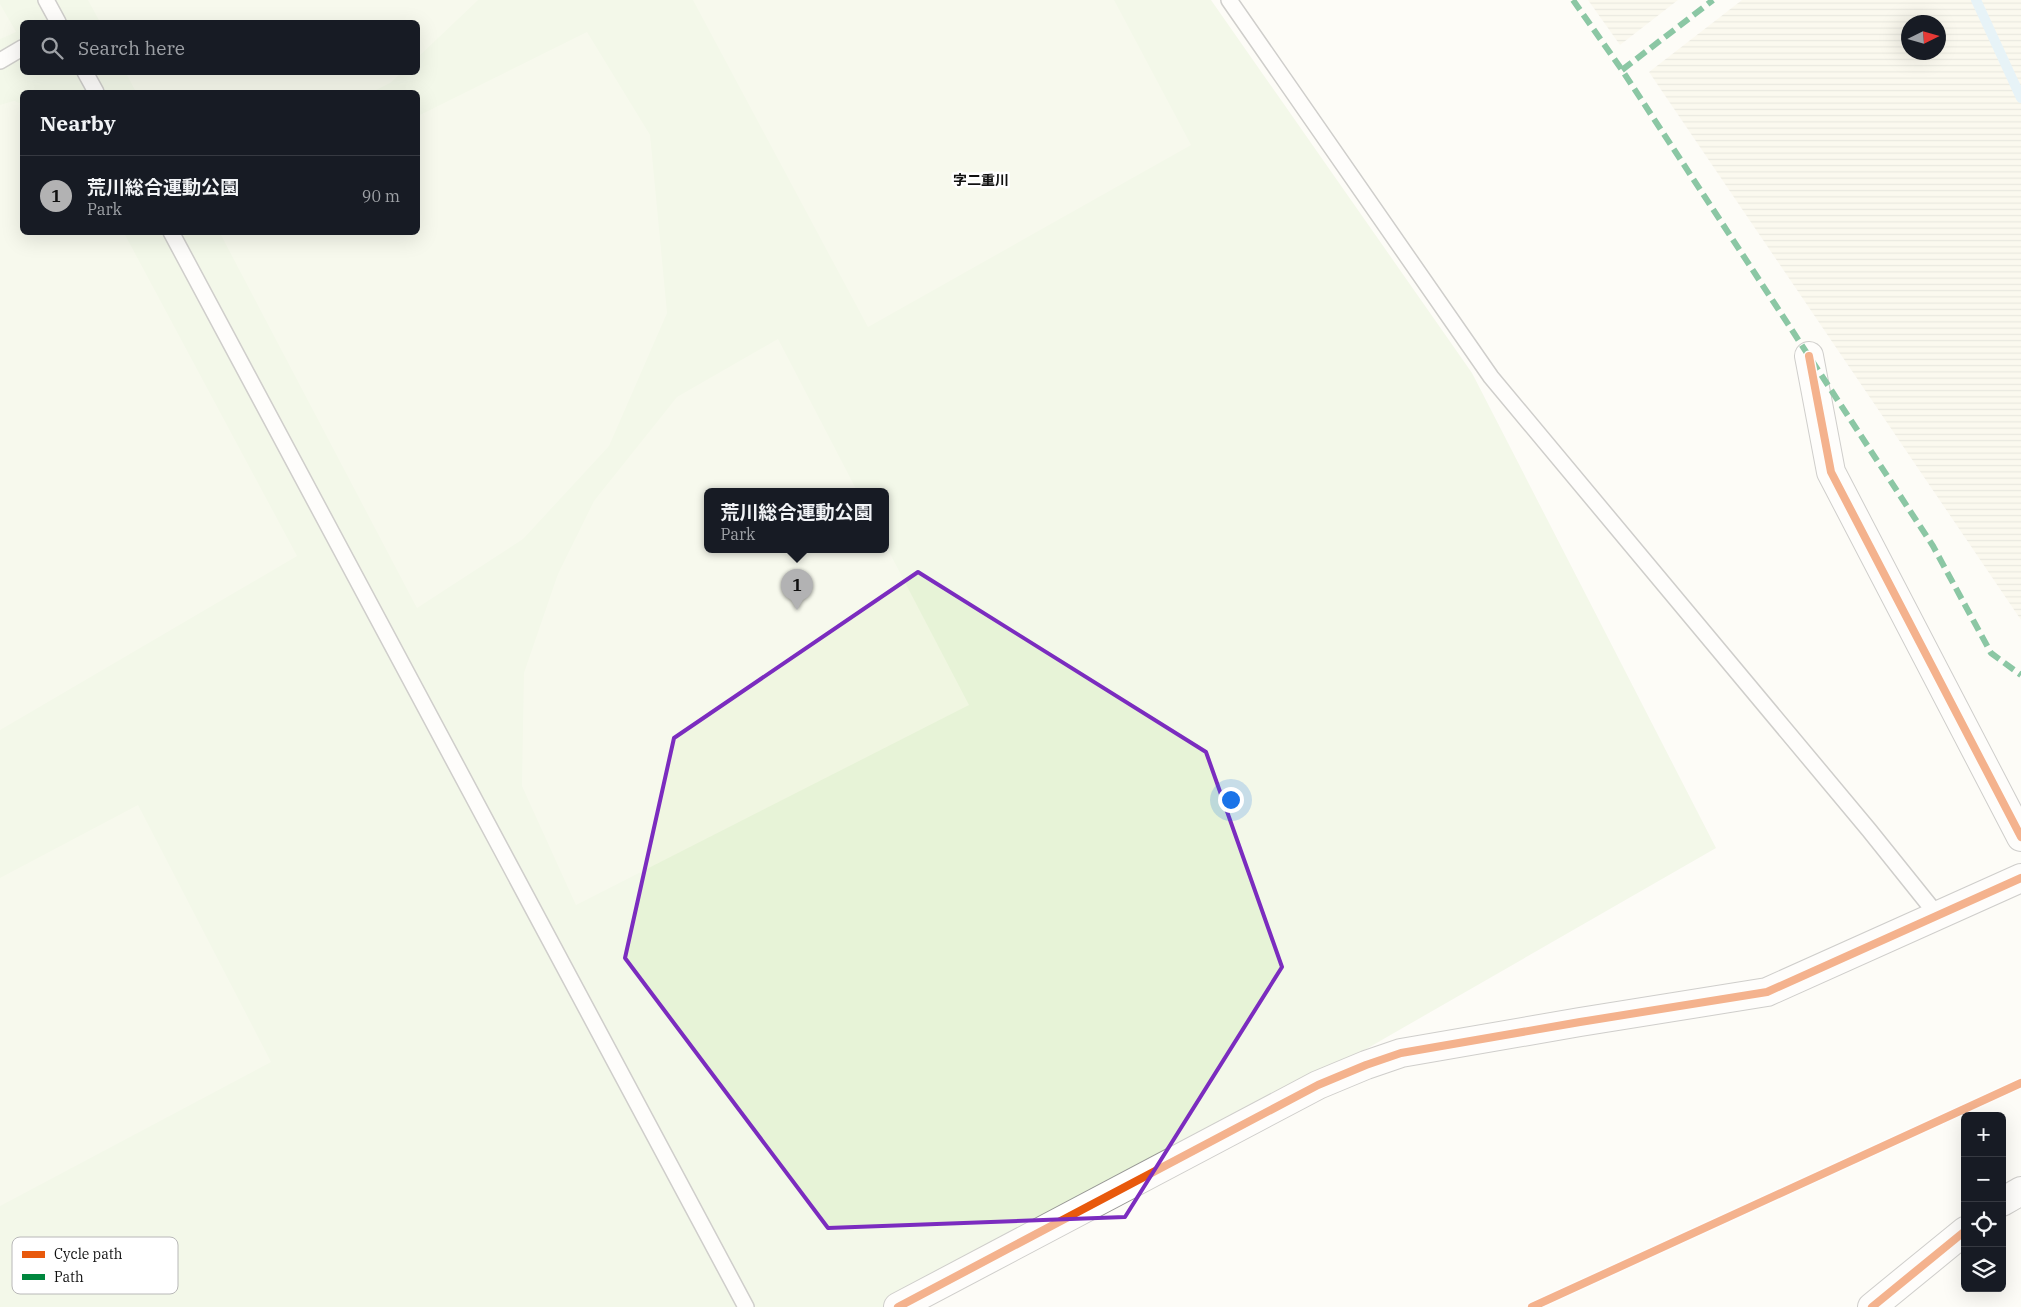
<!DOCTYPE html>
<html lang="en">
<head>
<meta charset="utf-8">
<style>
  :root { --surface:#171b24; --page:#20242c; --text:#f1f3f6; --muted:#9ea1a6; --line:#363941; --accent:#b2b2b3 }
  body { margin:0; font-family:"IBM Plex Serif","Noto Sans JP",serif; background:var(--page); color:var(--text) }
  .controls { position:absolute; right:15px; bottom:15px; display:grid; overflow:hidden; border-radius:8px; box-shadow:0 5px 20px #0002 }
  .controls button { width:45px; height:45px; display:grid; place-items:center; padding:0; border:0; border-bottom:1px solid var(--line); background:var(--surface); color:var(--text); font:25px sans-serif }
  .compass { position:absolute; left:1901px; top:15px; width:45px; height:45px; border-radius:50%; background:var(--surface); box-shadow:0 5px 20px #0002; rotate:85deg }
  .you { position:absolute; left:1230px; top:799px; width:18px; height:18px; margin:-12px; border:4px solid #fff; border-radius:50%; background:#1a73e8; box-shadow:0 0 0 8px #1a73e833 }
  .badge { display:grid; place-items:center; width:32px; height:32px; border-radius:50%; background:var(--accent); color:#111; font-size:16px; font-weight:700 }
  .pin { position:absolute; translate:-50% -41px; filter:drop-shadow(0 1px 2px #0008) }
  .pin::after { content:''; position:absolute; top:26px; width:18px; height:15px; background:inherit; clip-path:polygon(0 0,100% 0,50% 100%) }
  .popup { position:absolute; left:704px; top:488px; width:185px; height:65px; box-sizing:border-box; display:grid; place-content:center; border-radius:8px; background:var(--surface); filter:drop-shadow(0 1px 4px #0005); font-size:16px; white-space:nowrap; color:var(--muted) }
  .popup b { font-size:19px; color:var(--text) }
  .popup::after { content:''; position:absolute; left:50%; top:100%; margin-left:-10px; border:10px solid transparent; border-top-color:var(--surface) }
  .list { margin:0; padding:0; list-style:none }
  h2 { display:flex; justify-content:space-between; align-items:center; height:65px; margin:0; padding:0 20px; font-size:21px }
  h2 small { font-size:16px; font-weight:400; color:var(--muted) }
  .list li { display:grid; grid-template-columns:32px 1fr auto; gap:15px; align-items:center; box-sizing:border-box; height:80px; padding:0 20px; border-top:1px solid var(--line) }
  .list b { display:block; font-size:19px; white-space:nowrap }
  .list p { margin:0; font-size:16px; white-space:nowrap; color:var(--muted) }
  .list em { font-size:16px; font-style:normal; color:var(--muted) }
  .icon { flex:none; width:28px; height:28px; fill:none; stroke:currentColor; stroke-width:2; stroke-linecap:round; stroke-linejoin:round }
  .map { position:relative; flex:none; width:2021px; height:1307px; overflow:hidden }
  .search { position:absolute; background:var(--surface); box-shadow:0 5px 20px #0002; left:20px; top:20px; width:400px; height:55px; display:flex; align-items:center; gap:12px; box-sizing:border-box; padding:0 18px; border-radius:8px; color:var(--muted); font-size:19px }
  .panel { position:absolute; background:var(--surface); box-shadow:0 5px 20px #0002; left:20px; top:90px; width:400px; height:145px; border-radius:8px }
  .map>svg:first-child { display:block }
  .farmland { fill:url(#farmland-rules); fill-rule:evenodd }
  .park { fill:#e7f3d7; fill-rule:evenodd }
  .pitch { fill:#f0f6e1 }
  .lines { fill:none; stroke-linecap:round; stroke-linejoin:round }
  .stream { stroke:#cde8f7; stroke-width:10 }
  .lane-casing { stroke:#979795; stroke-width:18 }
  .street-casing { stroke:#979795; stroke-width:30 }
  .lane { stroke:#fffffe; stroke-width:15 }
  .street { stroke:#fffffe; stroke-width:28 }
  .quiet { stroke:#00873e; stroke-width:6; stroke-dasharray:12 6; stroke-linecap:butt }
  .cycleway-casing { stroke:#fff; stroke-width:11 }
  .cycleway { stroke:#e8590c; stroke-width:8 }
  .marked { fill:none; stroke:#7b2cbf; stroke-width:4; stroke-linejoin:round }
  .labels { text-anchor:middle; stroke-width:5; stroke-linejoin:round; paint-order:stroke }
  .neighbourhood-label { font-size:14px; font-weight:bold; fill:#111; stroke:#fff }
  .key { fill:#fff; stroke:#b8b8b8; stroke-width:1 }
  .key-label { font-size:14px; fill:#111 }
</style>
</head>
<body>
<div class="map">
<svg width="2021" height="1307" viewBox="0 0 2021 1307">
  <defs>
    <pattern id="farmland-rules" width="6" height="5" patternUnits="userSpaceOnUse" patternTransform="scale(1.25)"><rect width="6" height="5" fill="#f9f7e4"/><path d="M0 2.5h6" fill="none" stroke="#d4d3c3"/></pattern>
  </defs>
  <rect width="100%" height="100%" fill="#fdfcf7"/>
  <!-- farmland -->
  <g class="farmland">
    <path d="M 1588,0 L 1678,0 L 1620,45 Z"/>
    <path d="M 1742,0 L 2021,0 L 2021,620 L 1649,72 ZM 1908,22 L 1938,22 L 1938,52 L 1908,52 Z"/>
  </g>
  <!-- park -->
  <path class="park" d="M 0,0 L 1211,0 L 1472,373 L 1716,848 L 917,1307 L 0,1307 ZM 22,22 L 418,22 L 418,72 L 22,72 ZM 22,92 L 418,92 L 418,232 L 22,232 ZM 708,491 L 886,491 L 886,549 L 708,549 Z"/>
  <!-- pitch -->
  <g class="pitch">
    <path d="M 88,0 L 478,0 L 418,57 L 418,22 L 100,22 Z"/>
    <path d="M 693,0 L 1114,0 L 1191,145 L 868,327 Z"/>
    <path d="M 0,4 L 16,32 L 0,39 Z"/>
    <path d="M 587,32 L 650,135 L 667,313 L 609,446 L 523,539 L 417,608 L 220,233 L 418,232 L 418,116 Z"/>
    <path d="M 126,73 L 401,73 L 390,83 L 372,92 L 136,92 Z"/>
    <path d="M 14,101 L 22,104 L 22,232 L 124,233 L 297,556 L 0,730 L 0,105 Z"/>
    <path d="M 778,339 L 857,491 L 708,491 L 708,549 L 886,549 L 886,546 L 969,705 L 576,905 L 522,786 L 524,673 L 558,574 L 594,501 L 677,397 Z"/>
    <path d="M 138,805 L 271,1062 L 0,1206 L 0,878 Z"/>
  </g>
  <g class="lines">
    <!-- stream -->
    <path class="stream" d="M 1976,0 L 2021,98"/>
    <defs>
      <g id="lane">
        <path d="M 46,0 L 58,22"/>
        <path d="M 1229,0 L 1491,377 L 1869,830 L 1938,916"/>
        <path d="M 0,61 L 22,48"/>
        <path d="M 85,72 L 96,92"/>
        <path d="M 171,232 L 746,1307"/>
      </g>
      <g id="street">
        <path d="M 1809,356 L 1831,472 L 2021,837"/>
        <path d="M 2002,1202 L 2021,1191"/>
        <path d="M 898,1307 L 1318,1085 L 1366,1065 L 1401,1053 L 1580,1022 L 1767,992 L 2021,878"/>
        <path d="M 1872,1307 L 1965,1231"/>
      </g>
    </defs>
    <!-- lane casing -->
    <use href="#lane" class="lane-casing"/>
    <!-- street casing -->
    <use href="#street" class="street-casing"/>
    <!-- lane -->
    <use href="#lane" class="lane"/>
    <!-- street -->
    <use href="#street" class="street"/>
    <!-- quiet -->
    <g class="quiet">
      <path d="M 1573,0 L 1622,70 L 1933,546 L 1991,653 L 2021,675"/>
      <path d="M 1622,70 L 1713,0"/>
    </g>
    <defs>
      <g id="cycleway">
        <path d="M 1809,356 L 1831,472 L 2021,837"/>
        <path d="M 898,1307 L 1318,1085 L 1366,1065 L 1401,1053 L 1580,1022 L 1767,992 L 2021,878"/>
        <path d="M 1532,1307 L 2021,1083"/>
        <path d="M 1872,1307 L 1965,1231"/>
      </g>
    </defs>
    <!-- cycleway casing -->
    <use href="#cycleway" class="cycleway-casing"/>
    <!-- cycleway -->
    <use href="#cycleway" class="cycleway"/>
  </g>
  <!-- marked area -->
  <path d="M0 0H2021V1307H0ZM 918,572 L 1206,752 L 1282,967 L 1125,1217 L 828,1228 L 625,958 L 674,738 Z" fill="#fdfcf7" fill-opacity=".55" fill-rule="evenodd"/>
  <path class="marked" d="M 918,572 L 1206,752 L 1282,967 L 1125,1217 L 828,1228 L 625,958 L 674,738 Z"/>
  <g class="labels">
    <!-- neighbourhood labels -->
    <g class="neighbourhood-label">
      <text x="981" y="185">字二重川</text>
    </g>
  </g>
  <!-- legend -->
  <rect x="12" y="1237" width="166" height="57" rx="8" class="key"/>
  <rect x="22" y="1251" width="23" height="7" fill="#e8590c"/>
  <rect x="22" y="1274" width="23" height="6" fill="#00873e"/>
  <g class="key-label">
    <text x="54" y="1259">Cycle path</text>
    <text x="54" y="1282">Path</text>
  </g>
</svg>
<div class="controls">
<button>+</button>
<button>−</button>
<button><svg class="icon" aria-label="locate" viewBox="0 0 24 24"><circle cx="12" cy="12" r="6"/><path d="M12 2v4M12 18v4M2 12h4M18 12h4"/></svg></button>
<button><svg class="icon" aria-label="layers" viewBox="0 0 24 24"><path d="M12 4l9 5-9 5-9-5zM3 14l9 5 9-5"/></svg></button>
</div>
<svg class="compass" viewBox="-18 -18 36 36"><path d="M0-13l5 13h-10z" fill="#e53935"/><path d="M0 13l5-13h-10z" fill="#9ea1a6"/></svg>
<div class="you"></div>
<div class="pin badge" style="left:797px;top:610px">1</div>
<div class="popup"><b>荒川総合運動公園</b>Park</div>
<div class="search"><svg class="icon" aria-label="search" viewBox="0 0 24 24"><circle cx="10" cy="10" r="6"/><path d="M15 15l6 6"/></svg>Search here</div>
<section class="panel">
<h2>Nearby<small></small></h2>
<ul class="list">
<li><span class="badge">1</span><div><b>荒川総合運動公園</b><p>Park</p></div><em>90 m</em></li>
</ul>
</section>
</div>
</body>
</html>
